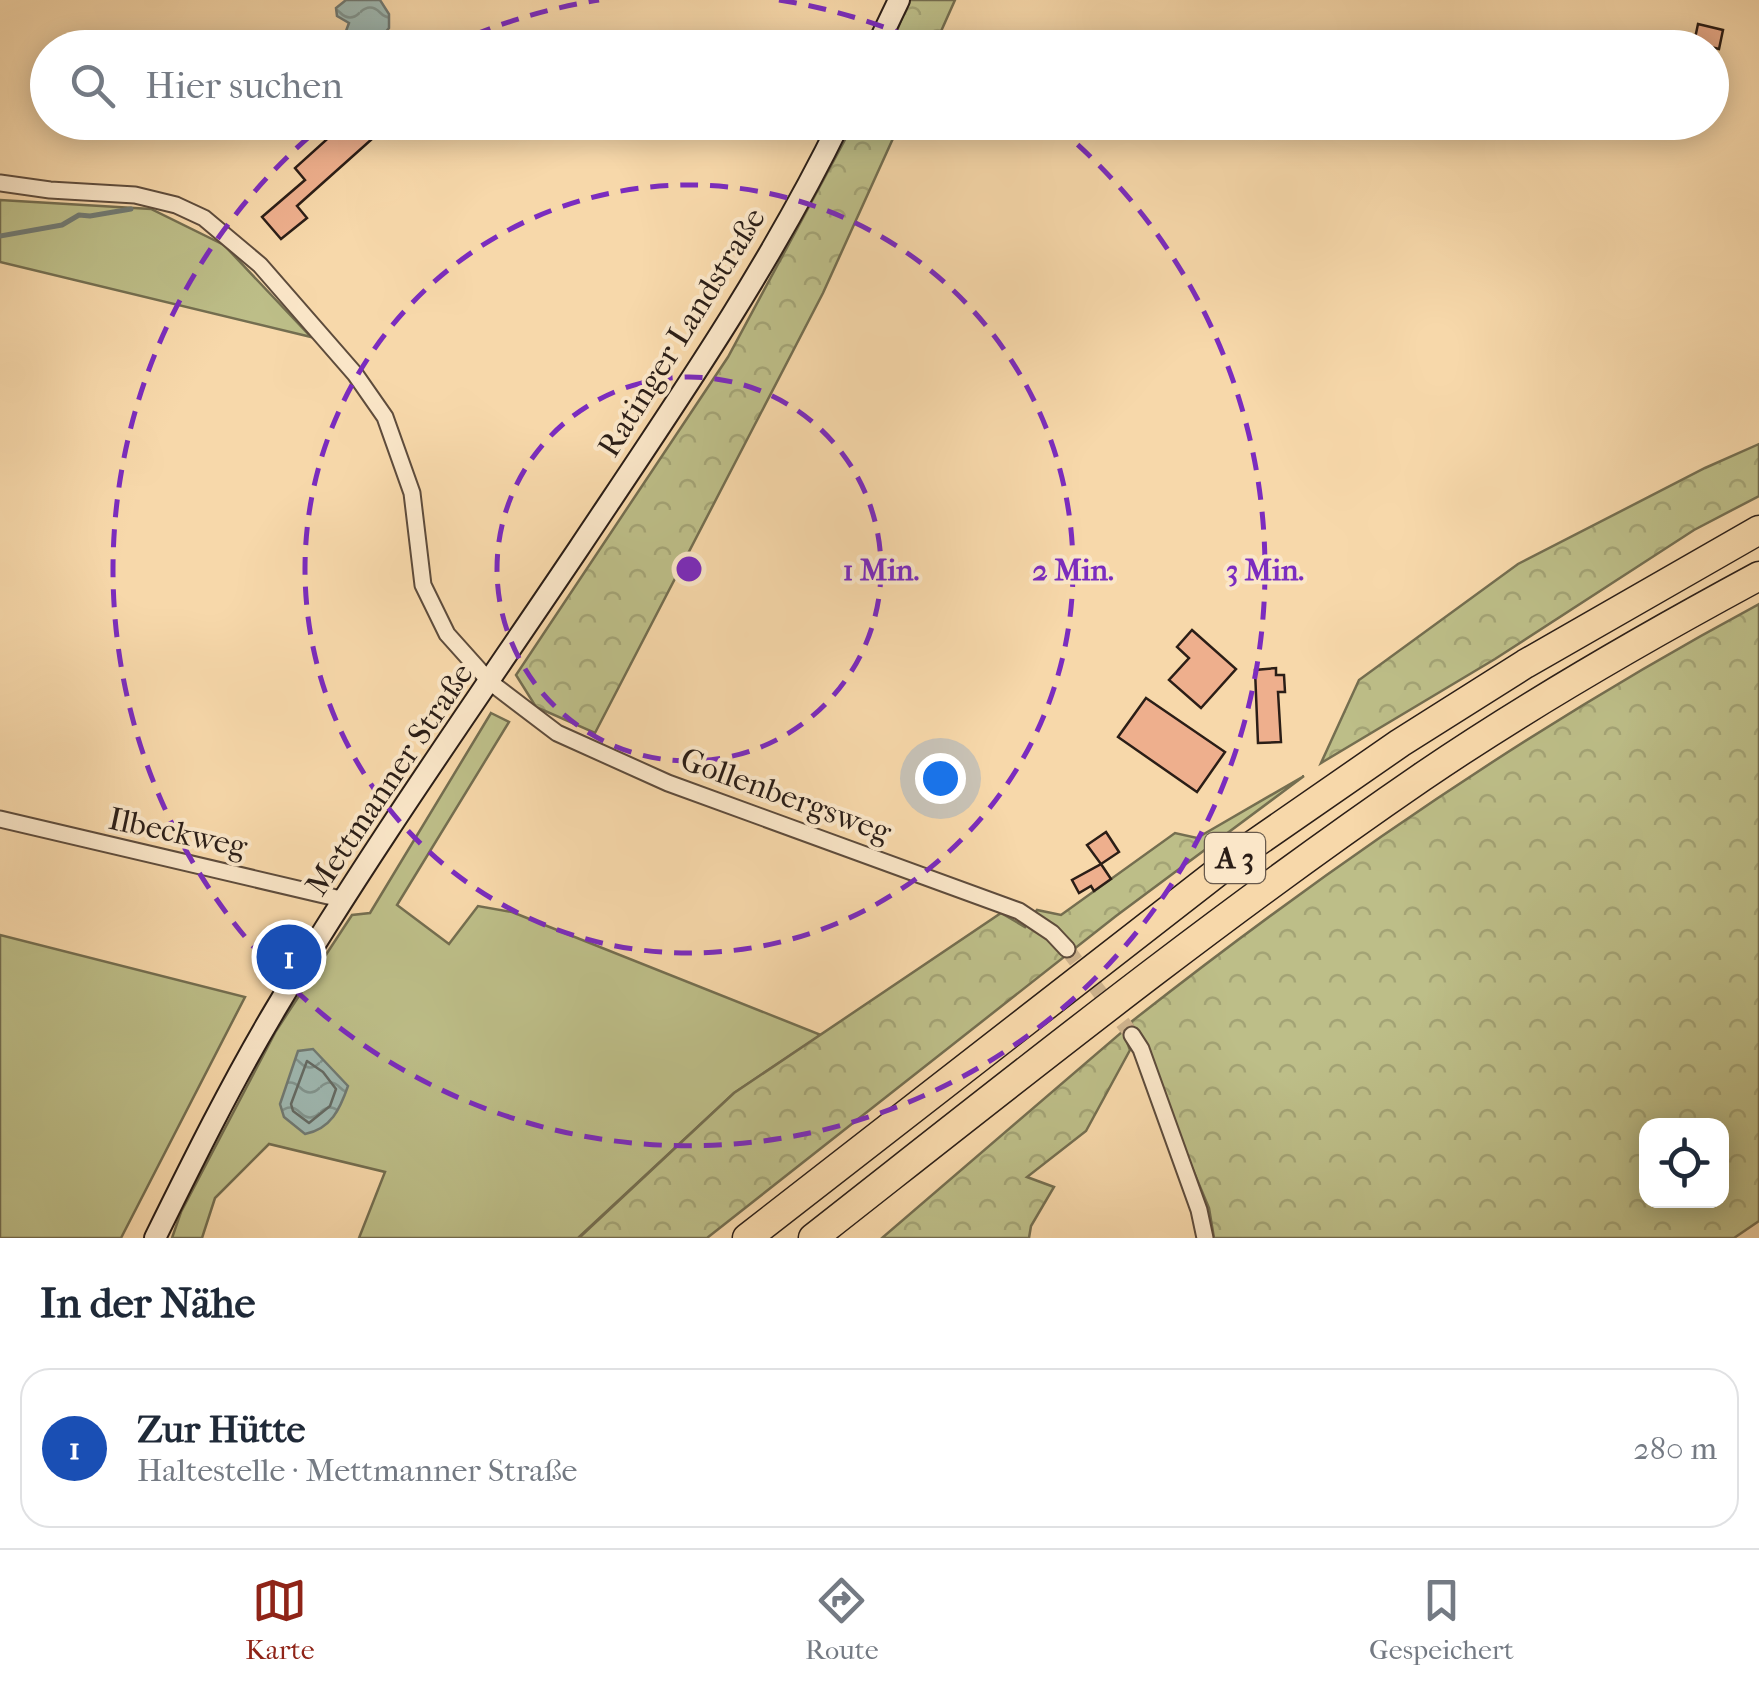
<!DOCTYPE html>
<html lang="de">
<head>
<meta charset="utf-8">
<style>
  :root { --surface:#fff; --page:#f6f6f7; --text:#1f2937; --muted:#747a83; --line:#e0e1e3; --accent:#8f2418 }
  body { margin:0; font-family:"IM FELL French Canon",serif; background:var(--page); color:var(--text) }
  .controls { position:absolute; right:30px; bottom:30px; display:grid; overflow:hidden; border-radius:20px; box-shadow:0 5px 25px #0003 }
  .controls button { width:90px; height:90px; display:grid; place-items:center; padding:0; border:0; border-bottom:2px solid var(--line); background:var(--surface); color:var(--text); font:50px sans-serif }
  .you { position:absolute; left:940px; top:778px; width:35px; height:35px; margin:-25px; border:8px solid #fff; border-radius:50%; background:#1a73e8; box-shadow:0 0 0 15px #1a73e833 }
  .badge { display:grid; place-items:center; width:65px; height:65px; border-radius:50%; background:var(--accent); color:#fff; font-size:32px; font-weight:700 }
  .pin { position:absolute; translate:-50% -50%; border:5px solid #fff; box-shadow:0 2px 10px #0006 }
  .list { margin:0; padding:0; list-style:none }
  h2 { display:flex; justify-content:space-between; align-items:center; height:130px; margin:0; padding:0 40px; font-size:42px }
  h2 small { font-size:32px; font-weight:400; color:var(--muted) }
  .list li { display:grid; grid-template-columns:65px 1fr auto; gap:30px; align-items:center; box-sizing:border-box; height:160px; margin:0 20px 20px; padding:0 20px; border:2px solid var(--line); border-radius:30px }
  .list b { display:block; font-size:38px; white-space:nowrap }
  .list p { margin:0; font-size:32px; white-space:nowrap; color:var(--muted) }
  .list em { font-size:32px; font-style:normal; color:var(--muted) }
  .icon { flex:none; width:55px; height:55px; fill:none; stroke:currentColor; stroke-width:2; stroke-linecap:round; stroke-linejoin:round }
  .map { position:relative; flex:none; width:1759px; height:1238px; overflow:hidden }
  .search { position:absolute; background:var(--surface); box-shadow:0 5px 25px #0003; left:30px; right:30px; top:30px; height:110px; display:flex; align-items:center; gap:25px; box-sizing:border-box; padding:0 35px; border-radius:55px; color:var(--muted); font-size:38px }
  .sheet { height:310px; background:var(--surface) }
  nav { display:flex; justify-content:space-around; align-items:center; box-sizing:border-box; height:140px; border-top:2px solid var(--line); background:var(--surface); font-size:28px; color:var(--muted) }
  nav a { display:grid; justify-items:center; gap:5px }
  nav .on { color:var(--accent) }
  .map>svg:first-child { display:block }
  .grass { fill:#bdbe88; stroke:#746e50; stroke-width:2.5 }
  .forest { fill:url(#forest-crowns); stroke:#746e50; stroke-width:2.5; fill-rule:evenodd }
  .water { fill:url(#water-waves); stroke:#717a73; stroke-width:2.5 }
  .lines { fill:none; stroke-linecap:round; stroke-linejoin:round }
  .shore { stroke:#656b64; stroke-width:2.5 }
  .stream { stroke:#717a73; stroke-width:5 }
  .building { fill:#eeaf8d; stroke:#2b1e17; stroke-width:2.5 }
  .street-tunnel { stroke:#ceb38d; stroke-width:15; stroke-dasharray:15 8; stroke-linecap:butt }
  .street-casing { stroke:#5e4c3c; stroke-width:19 }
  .secondary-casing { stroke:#2b1e17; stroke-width:24 }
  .highway-casing { stroke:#2b1e17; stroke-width:31 }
  .street { stroke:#fae6c8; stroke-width:15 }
  .secondary { stroke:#fae6c8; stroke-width:20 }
  .highway { stroke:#f7d8aa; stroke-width:28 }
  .ring { fill:none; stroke:#7b2cbf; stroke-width:5; stroke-dasharray:18 12 }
  .labels { text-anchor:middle; stroke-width:8; stroke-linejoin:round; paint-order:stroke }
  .shield { fill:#fae6c8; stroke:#695a4c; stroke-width:2.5 }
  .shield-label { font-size:30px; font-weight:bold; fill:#2b1e17 }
  .street-label { font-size:32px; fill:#2b1e17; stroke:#fae6c8 }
  .centre { fill:#7b2cbf; stroke:#fae6c8; stroke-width:5 }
  .ring-label { font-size:30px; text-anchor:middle; font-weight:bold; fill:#7b2cbf; stroke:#fae6c8; stroke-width:8; stroke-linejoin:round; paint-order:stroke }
</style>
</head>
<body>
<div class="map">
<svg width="1759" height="1238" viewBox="0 0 1759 1238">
  <defs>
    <pattern id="forest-crowns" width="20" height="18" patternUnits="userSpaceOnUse" patternTransform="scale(2.5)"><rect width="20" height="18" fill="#bdbe88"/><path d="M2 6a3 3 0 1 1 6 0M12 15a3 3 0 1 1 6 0" fill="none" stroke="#a3a375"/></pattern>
    <pattern id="water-waves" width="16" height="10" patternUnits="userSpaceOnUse" patternTransform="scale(2.5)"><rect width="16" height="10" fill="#9fb8b1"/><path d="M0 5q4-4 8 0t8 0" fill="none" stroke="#82958f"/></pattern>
  </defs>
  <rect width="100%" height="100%" fill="#f7d8aa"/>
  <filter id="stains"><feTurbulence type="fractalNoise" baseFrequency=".002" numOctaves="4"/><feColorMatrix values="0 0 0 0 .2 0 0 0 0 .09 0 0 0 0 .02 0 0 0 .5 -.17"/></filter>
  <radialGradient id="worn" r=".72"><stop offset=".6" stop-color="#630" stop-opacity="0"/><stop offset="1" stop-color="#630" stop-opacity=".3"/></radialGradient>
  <!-- grass -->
  <g class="grass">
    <path d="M 0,200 L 151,209 L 224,245 L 311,337 L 0,262 Z"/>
    <path d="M 491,713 L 509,722 L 397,905 L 449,944 L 478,906 L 512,912 L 821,1035 L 734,1093 L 578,1238 L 359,1238 L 385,1172 L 269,1144 L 215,1198 L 202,1238 L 172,1238 L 181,1212 L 276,1031 L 352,915 L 370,913 Z"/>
    <path d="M 0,935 L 245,997 L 121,1238 L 0,1238 Z"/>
  </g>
  <!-- forest -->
  <g class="forest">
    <path d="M 909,0 L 955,0 L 934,47 L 890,48 Z"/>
    <path d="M 854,123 L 900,123 L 823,293 L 595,733 L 536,707 L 516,675 L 728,357 Z"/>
    <path d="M 1759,444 L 1759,496 L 1694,530 L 1495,659 L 1321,763 L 1359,680 L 1518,564 L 1705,468 Z"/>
    <path d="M 1759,604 L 1759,1221 L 1734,1238 L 1214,1238 L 1209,1208 L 1131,1022 C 1329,866 1537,723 1759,604 ZM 1646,1126 L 1722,1126 L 1722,1200 L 1646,1200 Z"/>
    <path d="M 1304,776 L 1116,916 L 707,1238 L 579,1238 L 734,1093 L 1001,913 L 1025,927 L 1037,910 L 1061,915 L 1175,833 L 1197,838 Z"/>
    <path d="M 1123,1031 L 1130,1050 L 1086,1131 L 1027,1177 L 1054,1187 L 1031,1226 L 1029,1238 L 882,1238 Z"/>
  </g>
  <!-- water -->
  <g class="water">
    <path d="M 346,0 L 380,0 L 389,14 L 389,28 L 373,47 L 329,47 L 343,39 L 349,23 L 337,16 L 336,8 Z"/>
    <path d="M 313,1049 L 348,1086 C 340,1109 331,1129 305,1134 L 284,1117 L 280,1104 L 298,1051 Z"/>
  </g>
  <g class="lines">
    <!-- shore -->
    <path class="shore" d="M 307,1061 L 323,1072 L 336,1089 L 330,1106 L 309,1123 L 293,1111 L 291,1104 Z"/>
    <!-- stream -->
    <path class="stream" d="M 0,236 L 62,225 L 79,215 L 90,216 L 131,209"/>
  </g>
  <!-- building -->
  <g class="building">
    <path d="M 1698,24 L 1723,30 L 1719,49 L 1694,43 Z"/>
    <path d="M 346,122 L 391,122 L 297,206 L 307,218 L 281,239 L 262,217 L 305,180 L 295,168 Z"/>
    <path d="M 1192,630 L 1236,669 L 1201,708 L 1169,680 L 1189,658 L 1177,647 Z"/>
    <path d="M 1276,668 L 1276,675 L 1284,675 L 1285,692 L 1278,692 L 1281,742 L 1258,743 L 1255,670 Z"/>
    <path d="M 1146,698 L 1225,752 L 1197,792 L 1118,737 Z"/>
    <path d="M 1106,832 L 1119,852 L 1101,864 L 1111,879 L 1094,891 L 1091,886 L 1079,893 L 1072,880 L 1101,864 L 1087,845 Z"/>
  </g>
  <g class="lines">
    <!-- street-tunnel -->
    <path class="street-tunnel" d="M 1067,949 L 1132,1035"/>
    <defs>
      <g id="street">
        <path d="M 0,183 L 50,190 L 135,195 L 176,205 L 204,218 L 260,265 L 355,374 L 385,417 L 412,493 L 423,585 L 447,634 L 490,682 L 557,733 L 668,783 L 1019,911 L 1052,933 L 1067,949"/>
        <path d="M 0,819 L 345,900"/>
        <path d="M 1132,1035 L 1141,1049 L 1199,1210 L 1205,1238"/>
      </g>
      <g id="secondary">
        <path d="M 876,48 L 899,0"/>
        <path d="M 155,1238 C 193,1161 231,1084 275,1010 C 369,852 476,701 579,548 C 671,410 767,272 840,122"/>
      </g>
      <g id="highway">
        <path d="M 747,1238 L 1247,849 L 1400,743 L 1525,664 L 1759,530"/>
        <path d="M 813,1238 C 1013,1081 1212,921 1422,777 C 1529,704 1644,638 1759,576"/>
      </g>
    </defs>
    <!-- street casing -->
    <use href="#street" class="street-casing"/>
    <!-- secondary casing -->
    <use href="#secondary" class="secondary-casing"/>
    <!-- highway casing -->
    <use href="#highway" class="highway-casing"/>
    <!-- street -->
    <use href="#street" class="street"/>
    <!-- secondary -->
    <use href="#secondary" class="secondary"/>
    <!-- highway -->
    <use href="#highway" class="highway"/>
  </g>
  <!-- distance rings -->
  <g class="ring">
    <circle cx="689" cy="569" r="192"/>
    <circle cx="689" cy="569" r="384"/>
    <path d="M446 47A576 576 0 0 1 599 0M779 0A576 576 0 0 1 932 47M1055 125A576 576 0 1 1 323 125"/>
  </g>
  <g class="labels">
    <!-- shield labels -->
    <rect class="shield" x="1205" y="833" width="60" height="50" rx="8"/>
    <g class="shield-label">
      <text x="1235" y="868">A 3</text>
    </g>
    <!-- street labels -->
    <g class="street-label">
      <text transform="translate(681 332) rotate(-58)" y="11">Ratinger Landstraße</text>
      <text transform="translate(389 779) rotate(-56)" y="11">Mettmanner Straße</text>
      <text transform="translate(786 795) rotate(20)" y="11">Gollenbergsweg</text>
      <text transform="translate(178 832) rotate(12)" y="11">Ilbeckweg</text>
    </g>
  </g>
  <circle cx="689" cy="569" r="15" class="centre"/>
  <g class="ring-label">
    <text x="881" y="580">1 Min.</text>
    <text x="1073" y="580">2 Min.</text>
    <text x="1265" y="580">3 Min.</text>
  </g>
  <rect width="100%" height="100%" filter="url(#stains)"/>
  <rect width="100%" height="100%" fill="url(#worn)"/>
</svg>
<div class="controls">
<button><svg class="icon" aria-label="locate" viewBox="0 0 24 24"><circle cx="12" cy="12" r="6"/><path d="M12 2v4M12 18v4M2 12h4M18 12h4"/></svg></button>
</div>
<div class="you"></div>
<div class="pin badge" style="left:289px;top:957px;background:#1a4fb4">1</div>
<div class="search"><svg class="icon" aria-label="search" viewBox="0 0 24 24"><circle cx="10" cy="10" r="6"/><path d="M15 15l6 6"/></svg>Hier suchen</div>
</div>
<section class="sheet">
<h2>In der Nähe<small></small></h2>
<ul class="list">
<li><span class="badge" style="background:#1a4fb4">1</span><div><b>Zur Hütte</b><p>Haltestelle · Mettmanner Straße</p></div><em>280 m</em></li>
</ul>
</section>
<nav>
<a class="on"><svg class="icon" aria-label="map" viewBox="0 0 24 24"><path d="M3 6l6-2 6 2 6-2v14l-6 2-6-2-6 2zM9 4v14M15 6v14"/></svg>Karte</a>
<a><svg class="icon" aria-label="directions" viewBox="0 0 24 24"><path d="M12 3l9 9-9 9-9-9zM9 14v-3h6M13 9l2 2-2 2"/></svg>Route</a>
<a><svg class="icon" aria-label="saved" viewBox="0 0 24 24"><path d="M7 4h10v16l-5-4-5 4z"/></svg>Gespeichert</a>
</nav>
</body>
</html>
